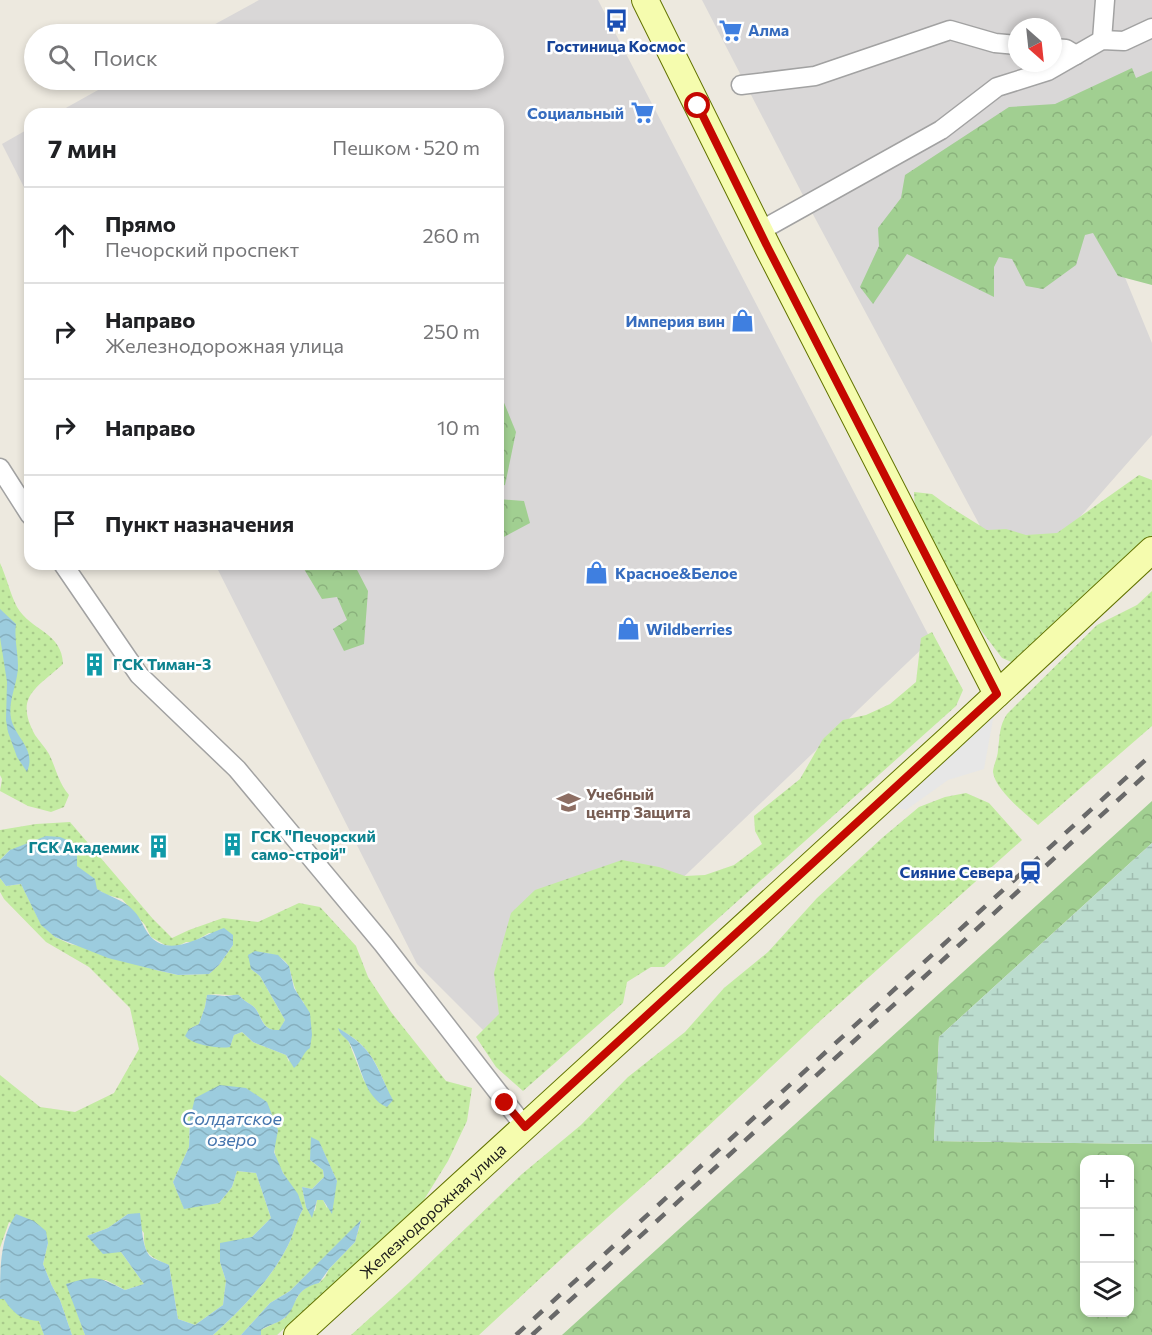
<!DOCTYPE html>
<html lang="ru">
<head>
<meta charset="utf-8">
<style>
  :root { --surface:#fff; --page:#f6f6f6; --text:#202124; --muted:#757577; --line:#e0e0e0 }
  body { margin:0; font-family:Commissioner,sans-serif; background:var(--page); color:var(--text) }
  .controls { position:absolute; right:18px; bottom:18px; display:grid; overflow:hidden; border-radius:12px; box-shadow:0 3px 9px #0003 }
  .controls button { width:54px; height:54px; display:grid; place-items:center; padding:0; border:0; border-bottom:2px solid var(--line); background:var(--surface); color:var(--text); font:30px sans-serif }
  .compass { position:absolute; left:1008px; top:18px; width:54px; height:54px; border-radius:50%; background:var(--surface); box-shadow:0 3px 9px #0003; rotate:153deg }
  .stop { position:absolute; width:18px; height:18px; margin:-14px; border:4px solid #c50800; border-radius:50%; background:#fff }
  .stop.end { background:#c50800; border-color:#fff; box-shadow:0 2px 6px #0008 }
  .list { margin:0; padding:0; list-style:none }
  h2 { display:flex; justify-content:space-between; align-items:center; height:78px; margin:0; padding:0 24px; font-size:26px }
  h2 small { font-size:20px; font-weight:400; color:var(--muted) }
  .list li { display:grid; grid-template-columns:39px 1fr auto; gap:18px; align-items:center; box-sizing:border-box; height:96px; padding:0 24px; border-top:2px solid var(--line) }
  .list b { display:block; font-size:22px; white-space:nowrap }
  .list p { margin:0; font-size:20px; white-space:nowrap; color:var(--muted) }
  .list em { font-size:20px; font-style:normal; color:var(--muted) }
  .icon { flex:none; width:33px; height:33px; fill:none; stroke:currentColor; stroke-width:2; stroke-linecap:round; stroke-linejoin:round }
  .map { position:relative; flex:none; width:1152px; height:1335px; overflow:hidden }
  .search { position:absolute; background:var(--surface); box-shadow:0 3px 9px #0003; left:24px; top:24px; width:480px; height:66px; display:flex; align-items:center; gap:15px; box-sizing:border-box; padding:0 21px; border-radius:33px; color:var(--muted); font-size:22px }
  .panel { position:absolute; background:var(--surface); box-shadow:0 3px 9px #0003; left:24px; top:108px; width:480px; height:462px; border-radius:18px }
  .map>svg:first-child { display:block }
  .residential { fill:#d9d7d7; fill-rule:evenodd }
  .grass { fill:url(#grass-dots); fill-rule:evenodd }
  .forest { fill:url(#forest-crowns); fill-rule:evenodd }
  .wetland { fill:url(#wetland-marsh) }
  .parking { fill:#e7e7e7 }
  .water { fill:url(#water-waves) }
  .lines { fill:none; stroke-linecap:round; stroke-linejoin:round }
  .minor-casing { stroke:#a2a2a2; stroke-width:21 }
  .secondary-casing { stroke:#627300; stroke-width:28 }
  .minor { stroke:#fff; stroke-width:18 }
  .secondary { stroke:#f5fcae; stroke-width:26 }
  .rail { stroke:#696969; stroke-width:4.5; stroke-dasharray:12 12; stroke-linecap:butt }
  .route { stroke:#c50800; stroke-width:8 }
  .labels { text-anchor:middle; stroke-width:5; stroke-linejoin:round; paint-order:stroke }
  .shop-label { font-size:16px; font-weight:bold; fill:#366cbe; stroke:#fff; text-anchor:start }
  .transit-label { font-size:16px; font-weight:bold; fill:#164399; stroke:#fff }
  .culture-label { font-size:16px; font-weight:bold; fill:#0d838f; stroke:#fff; text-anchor:start }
  .education-label { font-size:16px; font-weight:bold; fill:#785e54; stroke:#fff; text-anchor:start }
  .street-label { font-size:16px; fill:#1b1b1b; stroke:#fff }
  .water-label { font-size:18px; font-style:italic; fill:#4474ad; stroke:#fff }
</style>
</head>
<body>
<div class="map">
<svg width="1152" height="1335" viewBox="0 0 1152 1335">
  <defs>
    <pattern id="grass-dots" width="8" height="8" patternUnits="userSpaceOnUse" patternTransform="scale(1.5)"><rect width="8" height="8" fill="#c3eba1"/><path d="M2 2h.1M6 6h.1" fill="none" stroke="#a7c98a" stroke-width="1.8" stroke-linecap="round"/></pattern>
    <pattern id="forest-crowns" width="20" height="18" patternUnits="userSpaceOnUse" patternTransform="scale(1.5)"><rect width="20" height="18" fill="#a1cf91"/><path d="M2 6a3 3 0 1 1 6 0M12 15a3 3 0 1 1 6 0" fill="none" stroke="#8ab17c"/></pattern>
    <pattern id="wetland-marsh" width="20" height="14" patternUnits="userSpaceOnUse" patternTransform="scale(1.5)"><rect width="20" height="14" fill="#bbdcce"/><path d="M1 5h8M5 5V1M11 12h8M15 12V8" fill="none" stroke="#a0bcb0"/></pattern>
    <pattern id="water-waves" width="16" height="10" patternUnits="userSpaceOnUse" patternTransform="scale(1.5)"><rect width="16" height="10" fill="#9cccde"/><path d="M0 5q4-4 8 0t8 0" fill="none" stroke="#86afbe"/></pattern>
  </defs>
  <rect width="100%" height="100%" fill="#ede9df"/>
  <!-- residential -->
  <g class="residential">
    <path d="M 259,0 L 598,0 L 931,640 L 503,1050 L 417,964 L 215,564 L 498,564 L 498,114 L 55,114 L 116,80 L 494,80 L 494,34 L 197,34 Z"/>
    <path d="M 702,0 L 1152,0 L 1152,71 L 1068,139 L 1152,343 L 1152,435 L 1015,591 L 808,205 ZM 1017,27 L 1053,27 L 1053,63 L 1017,63 Z"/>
    <path d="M 30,128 L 30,199 L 2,144 Z"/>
  </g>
  <!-- grass -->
  <g class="grass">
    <path d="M 1139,475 L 1152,480 L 1152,540 L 1110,577 L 1087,591 L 1070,614 L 1014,663 L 1002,658 L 977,625 L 915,509 L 914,492 L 932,494 L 947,505 L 987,530 L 1006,529 L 1026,535 L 1057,533 Z"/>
    <path d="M 0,563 C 7,578 10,594 17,607 C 31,631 62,632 63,664 C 36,689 14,696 35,735 C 39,741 45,747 49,754 C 56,768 58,782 69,795 L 64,807 L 51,812 L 28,806 L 0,791 L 2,779 L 0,775 Z"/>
    <path d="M 1152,591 L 1152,726 L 1038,825 C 1026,814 995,790 993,772 C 993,766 998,757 998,750 C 1000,736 999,726 1007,714 L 1097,625 L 1137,605 Z"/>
    <path d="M 932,632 L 963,690 L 956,706 L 664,967 L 651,967 L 627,982 L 623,1003 L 523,1091 L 496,1067 L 476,1037 L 499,1014 L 494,973 L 511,913 L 535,890 L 622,860 L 659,867 L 685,876 L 705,875 L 734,865 L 762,844 L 755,831 L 754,816 L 800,779 L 823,739 L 843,720 L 866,715 L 890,704 L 916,682 L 921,638 Z"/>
    <path d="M 966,793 L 989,803 L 1022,840 L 820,1021 L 670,1162 L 572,1249 L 479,1335 L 351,1335 L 410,1282 L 522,1174 L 581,1125 L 628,1077 L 685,1032 L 724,988 L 768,952 L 817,898 L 882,838 L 919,807 L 945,797 Z"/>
    <path d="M 70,822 L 153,919 L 172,938 L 189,930 L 223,918 L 258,922 L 299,903 L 320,907 L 356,946 L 368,977 L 391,1012 L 446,1081 L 472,1088 L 467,1121 L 448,1161 L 422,1203 L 277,1335 L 261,1335 L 261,1330 L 285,1318 L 300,1293 L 309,1285 L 319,1283 L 325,1277 L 329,1269 L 355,1242 L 361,1221 L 290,1291 L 270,1303 L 241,1335 L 213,1335 C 240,1310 267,1284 285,1251 C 293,1238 295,1223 303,1209 C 296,1189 280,1174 275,1154 C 273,1147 276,1137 278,1130 L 190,1118 L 189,1147 L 173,1182 L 184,1208 L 219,1203 L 232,1187 L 237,1171 L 256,1173 L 271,1218 L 252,1237 L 220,1262 L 226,1281 L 223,1305 L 195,1325 L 178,1319 L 169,1265 C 151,1257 143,1255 144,1233 L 128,1214 L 108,1228 L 87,1236 L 121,1252 L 144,1284 L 125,1290 L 106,1280 L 67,1284 L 85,1335 L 72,1335 L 60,1300 L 52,1286 L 43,1264 L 48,1243 L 9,1222 L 0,1248 L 0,1075 L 40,1107 L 75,1112 L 114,1093 L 139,1049 L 130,1008 L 89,967 L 46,942 L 4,899 L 0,892 L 0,878 L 6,886 L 21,884 L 41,924 L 55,937 L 70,944 L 84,947 L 156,970 L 178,975 L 209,974 L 219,965 L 233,945 L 233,935 L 209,933 L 193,942 L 186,942 L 176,947 L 165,945 L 151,937 L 145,925 L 122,899 L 107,895 L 97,889 L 77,866 L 77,854 L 10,850 L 0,860 L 0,830 L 36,824 ZM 255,952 C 304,955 282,977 304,1003 L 289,1062 L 286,1055 L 253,1042 L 242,1032 L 234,1035 L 230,1046 L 200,1044 L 189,1029 L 199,1024 L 205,1007 L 207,995 C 218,993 228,996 239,995 C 244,1002 250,1003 255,1008 C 263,1019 262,1030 279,1031 L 285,1020 L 260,976 L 251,969 ZM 338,1029 C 368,1043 376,1062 388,1091 L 364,1081 L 348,1040 ZM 319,1142 L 337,1181 L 327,1208 L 323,1200 L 317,1200 L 315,1211 L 306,1207 L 302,1187 L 312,1189 L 324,1177 L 323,1170 L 310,1160 L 311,1152 Z"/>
    <path d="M 4,1298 L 39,1321 L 44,1335 L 0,1335 L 0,1299 Z"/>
  </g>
  <!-- forest -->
  <g class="forest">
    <path d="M 1132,68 L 1136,78 L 1152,71 L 1152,285 L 1118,276 L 1093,233 L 1085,235 L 1076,265 L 1043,289 L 1026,286 L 1012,259 L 999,257 L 994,267 L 994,297 L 907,254 L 873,304 L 860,287 L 879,246 L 878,228 L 901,198 L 905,175 L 1009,107 L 1055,104 Z"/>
    <path d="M 498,388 L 516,432 L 505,485 L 498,487 Z"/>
    <path d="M 498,499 L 524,501 L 530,523 L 498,540 Z"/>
    <path d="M 301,564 L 354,564 L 368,591 L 364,644 L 344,651 L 333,629 L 347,620 L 337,597 L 322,599 Z"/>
    <path d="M 1152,801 L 1152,843 L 939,1037 L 934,1141 L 1152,1144 L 1152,1335 L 562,1335 ZM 1084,1160 L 1130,1160 L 1130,1312 L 1084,1312 Z"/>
  </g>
  <!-- wetland -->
  <path class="wetland" d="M 1152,843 L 1152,1144 L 934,1141 L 939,1037 Z"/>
  <!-- parking -->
  <path class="parking" d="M 994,714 L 984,769 L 948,780 L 906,810 L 891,807 Z"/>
  <!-- water -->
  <g class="water">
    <path d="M 0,609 L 16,624 C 14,639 18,652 18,666 C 18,684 6,704 12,722 C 18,740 36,750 27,772 L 17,757 L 8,732 L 6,720 L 7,682 L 0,637 Z"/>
    <path d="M 46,836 L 60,837 L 72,842 L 77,854 L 77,866 L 95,879 L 97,889 C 109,897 123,899 133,910 C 141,917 144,930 151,937 C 171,958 203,935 224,928 L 233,935 L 233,945 L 219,965 L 209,974 L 178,975 L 156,970 L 108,958 L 55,937 L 41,925 L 21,884 L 6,886 L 0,878 L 0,860 L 10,850 Z"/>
    <path d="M 255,951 L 278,955 L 289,966 L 294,988 L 310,1013 L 312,1035 L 310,1048 C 302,1053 302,1062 294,1068 L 286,1055 L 253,1042 L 242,1032 L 234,1035 L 230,1047 C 218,1049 193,1045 185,1036 L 189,1029 L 199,1024 L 205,1007 L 207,995 C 214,994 219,996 225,996 C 231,996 234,994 239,995 C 244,1002 250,1003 255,1008 C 263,1019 262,1031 279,1030 L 285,1020 L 260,976 L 251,969 L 248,955 Z"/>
    <path d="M 338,1028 C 375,1049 375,1065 393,1100 L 387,1107 C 363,1098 361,1062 349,1042 C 345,1037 340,1035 338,1028 Z"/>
    <path d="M 220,1085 L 246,1088 L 267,1102 L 278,1130 L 274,1152 L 283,1173 L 298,1194 L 303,1209 C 295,1223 293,1238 285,1251 C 267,1284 240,1310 213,1335 L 85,1335 L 66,1284 C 96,1275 97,1276 125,1290 L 144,1284 L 121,1252 L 103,1254 L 87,1236 L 108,1228 L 128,1214 L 140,1213 C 142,1225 142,1250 151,1257 C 155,1260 164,1262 169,1265 L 178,1319 L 195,1325 L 223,1305 L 226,1281 L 220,1262 L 220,1243 L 252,1237 L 271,1218 L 256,1173 L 237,1171 L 232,1187 L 219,1203 L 184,1209 L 173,1182 L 189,1147 L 190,1118 L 195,1098 Z"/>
    <path d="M 311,1137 L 319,1141 L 337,1181 L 332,1214 L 323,1200 L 317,1200 L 312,1218 L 306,1207 L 302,1187 L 312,1189 L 324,1177 L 323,1170 L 310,1160 Z"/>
    <path d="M 16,1214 L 34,1221 L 46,1231 L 48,1243 L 43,1264 L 52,1286 L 60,1300 L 72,1335 L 44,1335 L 39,1321 C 21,1320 13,1313 4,1299 L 0,1299 C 0,1269 0,1238 16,1214 Z"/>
    <path d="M 361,1220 L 355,1242 L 329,1269 L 319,1283 C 289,1291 300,1307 283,1319 C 276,1324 268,1325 261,1330 L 261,1335 L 241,1335 L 270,1303 L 290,1291 Z"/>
  </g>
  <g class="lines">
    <defs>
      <g id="minor">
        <path d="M 1102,40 L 1105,0"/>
        <path d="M 1053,48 L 1066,49 L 1076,55"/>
        <path d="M 741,85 L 815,76 L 950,30 L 995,43 L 1017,45"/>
        <path d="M 760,231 L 941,130 L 997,87 L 1048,71 L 1102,40 L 1124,41 L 1152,28"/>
        <path d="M 0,468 L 30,515"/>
        <path d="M 63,564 L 139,675 L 237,769 L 383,944 L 525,1127"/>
      </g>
      <g id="secondary">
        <path d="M 645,0 L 768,248 L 997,694"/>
        <path id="s1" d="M 297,1335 L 950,738 L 1152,550"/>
      </g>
    </defs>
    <!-- minor casing -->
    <use href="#minor" class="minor-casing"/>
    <!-- secondary casing -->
    <use href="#secondary" class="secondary-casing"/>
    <!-- minor -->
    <use href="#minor" class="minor"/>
    <!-- secondary -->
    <use href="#secondary" class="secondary"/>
    <!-- rail -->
    <g class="rail">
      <path d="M 516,1335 L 1152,754"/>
      <path d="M 532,1335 L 1152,769"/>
    </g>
  </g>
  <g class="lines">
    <!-- route -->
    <path class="route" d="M 505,1103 L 525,1127 L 997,694 L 768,248 L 698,106"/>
  </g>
  <!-- icons -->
  <defs>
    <symbol id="bus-bare" viewBox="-9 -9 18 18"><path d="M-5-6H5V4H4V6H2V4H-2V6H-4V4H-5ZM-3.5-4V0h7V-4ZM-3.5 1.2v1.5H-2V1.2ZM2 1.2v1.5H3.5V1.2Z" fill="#1a4fb4" stroke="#fff" stroke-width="2.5" paint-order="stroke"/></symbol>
    <symbol id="supermarket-bare" viewBox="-9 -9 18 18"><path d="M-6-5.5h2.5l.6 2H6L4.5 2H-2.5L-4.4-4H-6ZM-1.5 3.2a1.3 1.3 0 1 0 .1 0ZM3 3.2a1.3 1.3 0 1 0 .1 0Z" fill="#3f7fe0" stroke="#fff" stroke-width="2.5" paint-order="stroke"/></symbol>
    <symbol id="shop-bare" viewBox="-9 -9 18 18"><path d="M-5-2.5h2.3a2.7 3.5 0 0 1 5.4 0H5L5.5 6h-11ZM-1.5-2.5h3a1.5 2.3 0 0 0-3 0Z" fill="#3f7fe0" stroke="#fff" stroke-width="2.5" paint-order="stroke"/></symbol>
    <symbol id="building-bare" viewBox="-9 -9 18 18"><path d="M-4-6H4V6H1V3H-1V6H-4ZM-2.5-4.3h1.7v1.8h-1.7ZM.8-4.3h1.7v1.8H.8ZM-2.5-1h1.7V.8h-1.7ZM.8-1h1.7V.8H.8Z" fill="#0f9aa8" stroke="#fff" stroke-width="2.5" paint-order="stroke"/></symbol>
    <symbol id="school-bare" viewBox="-9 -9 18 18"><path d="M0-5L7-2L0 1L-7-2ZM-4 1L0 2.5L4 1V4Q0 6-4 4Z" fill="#8d6e63" stroke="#fff" stroke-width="2.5" paint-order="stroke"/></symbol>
    <symbol id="station-bare" viewBox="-9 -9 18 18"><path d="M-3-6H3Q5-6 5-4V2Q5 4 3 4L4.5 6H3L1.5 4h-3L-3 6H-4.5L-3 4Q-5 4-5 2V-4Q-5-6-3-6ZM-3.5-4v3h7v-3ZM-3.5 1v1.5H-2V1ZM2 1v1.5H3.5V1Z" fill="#1a4fb4" stroke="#fff" stroke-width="2.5" paint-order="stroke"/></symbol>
  </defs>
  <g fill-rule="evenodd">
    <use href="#bus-bare" x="600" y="4" width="33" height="33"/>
    <use href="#supermarket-bare" x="714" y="14" width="33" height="33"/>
    <use href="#supermarket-bare" x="626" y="96" width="33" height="33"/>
    <use href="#shop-bare" x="726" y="304" width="33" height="33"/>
    <use href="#shop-bare" x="580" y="556" width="33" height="33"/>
    <use href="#shop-bare" x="612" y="612" width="33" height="33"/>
    <use href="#building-bare" x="78" y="648" width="33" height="33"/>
    <use href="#school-bare" x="552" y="786" width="33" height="33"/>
    <use href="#building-bare" x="216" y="828" width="33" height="33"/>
    <use href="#building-bare" x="142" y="830" width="33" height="33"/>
    <use href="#station-bare" x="1014" y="856" width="33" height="33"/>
  </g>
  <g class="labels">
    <!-- shop labels -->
    <g class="shop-label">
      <text x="748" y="36">Алма</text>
      <text x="624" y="119" text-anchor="end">Социальный</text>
      <text x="725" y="327" text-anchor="end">Империя вин</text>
      <text x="615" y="579">Красное&amp;Белое</text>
      <text x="646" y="635">Wildberries</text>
    </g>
    <!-- transit labels -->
    <g class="transit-label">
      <text x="616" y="52">Гостиница Космос</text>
      <text x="1013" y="878" text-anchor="end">Сияние Севера</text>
    </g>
    <!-- culture labels -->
    <g class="culture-label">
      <text x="113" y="670">ГСК Тиман-3</text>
      <text x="251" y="842">ГСК "Печорский<tspan x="251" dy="18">само-строй"</tspan></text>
      <text x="140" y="853" text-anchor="end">ГСК Академик</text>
    </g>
    <!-- education labels -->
    <g class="education-label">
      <text x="586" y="800">Учебный<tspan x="586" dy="18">центр Защита</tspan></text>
    </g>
    <!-- street labels -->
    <g class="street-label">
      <text dy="6" stroke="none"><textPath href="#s1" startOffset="184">Железнодорожная улица</textPath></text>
    </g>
    <!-- water labels -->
    <g class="water-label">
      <text x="232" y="1125">Солдатское<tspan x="232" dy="21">озеро</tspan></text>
    </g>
  </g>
</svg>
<div class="controls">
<button>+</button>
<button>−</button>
<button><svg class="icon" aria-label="layers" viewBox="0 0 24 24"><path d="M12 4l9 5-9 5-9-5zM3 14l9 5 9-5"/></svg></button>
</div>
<svg class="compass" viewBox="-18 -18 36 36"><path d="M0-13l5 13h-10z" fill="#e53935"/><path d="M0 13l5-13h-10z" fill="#757577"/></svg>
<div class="stop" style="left:698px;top:106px"></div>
<div class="stop end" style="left:505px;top:1103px"></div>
<div class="search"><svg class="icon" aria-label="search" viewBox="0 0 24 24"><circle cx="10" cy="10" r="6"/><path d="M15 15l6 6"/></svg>Поиск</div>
<section class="panel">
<h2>7 мин<small>Пешком · 520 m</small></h2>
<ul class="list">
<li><svg class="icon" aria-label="ahead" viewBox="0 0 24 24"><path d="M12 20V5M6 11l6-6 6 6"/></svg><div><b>Прямо</b><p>Печорский проспект</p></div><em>260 m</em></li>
<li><svg class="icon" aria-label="right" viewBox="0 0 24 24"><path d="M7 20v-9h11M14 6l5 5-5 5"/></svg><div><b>Направо</b><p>Железнодорожная улица</p></div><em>250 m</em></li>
<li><svg class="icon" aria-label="right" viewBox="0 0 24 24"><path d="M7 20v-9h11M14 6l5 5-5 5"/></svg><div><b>Направо</b></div><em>10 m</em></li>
<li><svg class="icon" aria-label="arrive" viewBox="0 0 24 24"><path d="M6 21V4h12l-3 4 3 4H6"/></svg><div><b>Пункт назначения</b></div></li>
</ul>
</section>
</div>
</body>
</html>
